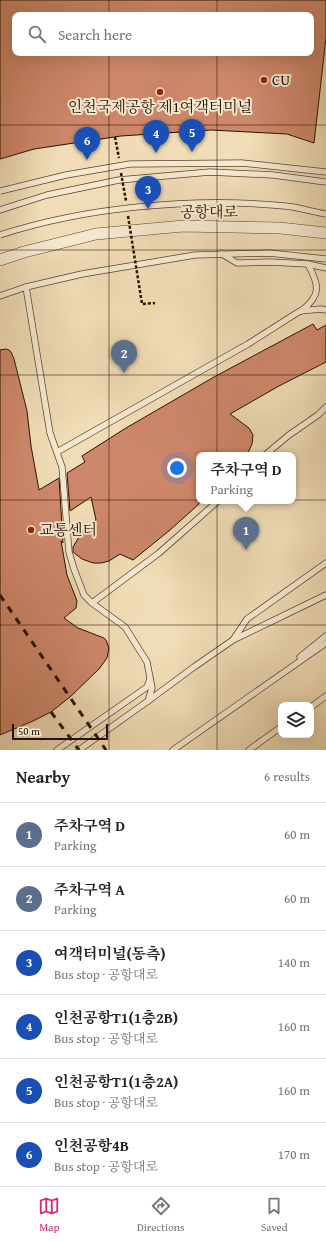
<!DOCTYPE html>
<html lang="en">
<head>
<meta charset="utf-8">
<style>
  :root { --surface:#fff; --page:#f2f2f2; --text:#222; --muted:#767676; --line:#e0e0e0; --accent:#db2777 }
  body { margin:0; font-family:"Gentium Book Plus","Noto Serif KR",serif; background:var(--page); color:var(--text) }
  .controls { position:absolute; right:12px; bottom:12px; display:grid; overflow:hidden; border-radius:8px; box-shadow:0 4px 16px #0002 }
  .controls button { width:36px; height:36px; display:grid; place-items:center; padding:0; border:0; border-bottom:1px solid var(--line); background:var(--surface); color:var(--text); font:20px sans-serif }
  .scale { position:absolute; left:12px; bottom:10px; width:96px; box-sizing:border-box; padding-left:4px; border:2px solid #271201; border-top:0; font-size:11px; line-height:14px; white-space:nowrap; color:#271201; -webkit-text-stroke:3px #f5e8d0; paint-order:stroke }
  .you { position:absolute; left:177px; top:468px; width:14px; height:14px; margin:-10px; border:3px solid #fff; border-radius:50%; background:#1a73e8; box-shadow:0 0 0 6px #1a73e833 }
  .badge { display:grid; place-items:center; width:26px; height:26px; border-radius:50%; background:var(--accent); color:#fff; font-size:13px; font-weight:700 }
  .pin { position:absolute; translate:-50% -33px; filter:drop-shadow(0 1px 2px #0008) }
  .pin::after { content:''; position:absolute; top:21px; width:14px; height:12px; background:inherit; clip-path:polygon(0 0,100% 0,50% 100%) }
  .popup { position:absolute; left:196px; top:452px; width:100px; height:52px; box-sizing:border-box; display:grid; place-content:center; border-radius:8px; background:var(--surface); filter:drop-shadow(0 1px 3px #0005); font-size:13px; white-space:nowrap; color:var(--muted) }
  .popup b { font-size:15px; color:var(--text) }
  .popup::after { content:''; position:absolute; left:50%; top:100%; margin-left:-8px; border:8px solid transparent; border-top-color:var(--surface) }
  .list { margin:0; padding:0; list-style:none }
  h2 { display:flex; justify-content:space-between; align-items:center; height:52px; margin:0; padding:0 16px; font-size:17px }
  h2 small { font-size:13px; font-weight:400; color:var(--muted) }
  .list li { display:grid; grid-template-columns:26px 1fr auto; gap:12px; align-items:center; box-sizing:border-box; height:64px; padding:0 16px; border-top:1px solid var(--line) }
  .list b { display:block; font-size:15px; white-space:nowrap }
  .list p { margin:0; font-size:13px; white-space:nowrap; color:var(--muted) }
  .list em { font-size:13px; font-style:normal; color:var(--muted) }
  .icon { flex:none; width:22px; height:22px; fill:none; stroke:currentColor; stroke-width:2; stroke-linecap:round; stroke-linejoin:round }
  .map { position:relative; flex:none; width:326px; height:750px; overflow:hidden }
  .search { position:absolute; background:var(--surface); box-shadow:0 4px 16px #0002; left:12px; right:12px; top:12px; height:44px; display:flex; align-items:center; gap:10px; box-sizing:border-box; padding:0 14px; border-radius:8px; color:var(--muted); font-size:15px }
  .sheet { height:436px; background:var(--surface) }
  nav { display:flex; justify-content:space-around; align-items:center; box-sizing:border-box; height:56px; border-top:1px solid var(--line); background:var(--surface); font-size:11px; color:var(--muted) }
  nav a { display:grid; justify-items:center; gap:2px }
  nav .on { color:var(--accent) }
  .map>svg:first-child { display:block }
  .building { fill:#cd876a; stroke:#271201; fill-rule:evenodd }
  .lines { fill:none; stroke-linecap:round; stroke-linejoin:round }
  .lane-casing { stroke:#59442e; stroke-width:7 }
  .street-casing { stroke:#59442e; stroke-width:12 }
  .lane { stroke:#f5e8d0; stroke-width:5.5 }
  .street { stroke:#f5e8d0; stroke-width:11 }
  .rail { stroke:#271201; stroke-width:3; stroke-dasharray:7 7; stroke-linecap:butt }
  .lane-bridge-casing { stroke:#59442e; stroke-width:7; stroke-linecap:butt }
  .path-bridge { stroke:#271201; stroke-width:2.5; stroke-dasharray:3 2; stroke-linecap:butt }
  .lane-bridge { stroke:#f5e8d0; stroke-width:5.5 }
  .grid { fill:none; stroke:#271201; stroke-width:1; stroke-opacity:0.55 }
  .poi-dot { fill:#8f2418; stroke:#f5e8d0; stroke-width:1.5 }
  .labels { text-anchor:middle; stroke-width:4; stroke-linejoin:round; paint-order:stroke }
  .poi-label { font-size:15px; fill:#271201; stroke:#f5e8d0; text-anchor:start }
  .street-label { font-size:15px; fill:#271201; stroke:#f5e8d0 }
</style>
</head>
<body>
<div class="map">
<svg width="326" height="750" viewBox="0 0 326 750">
  <rect width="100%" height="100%" fill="#f0dcb6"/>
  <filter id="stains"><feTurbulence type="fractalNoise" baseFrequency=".005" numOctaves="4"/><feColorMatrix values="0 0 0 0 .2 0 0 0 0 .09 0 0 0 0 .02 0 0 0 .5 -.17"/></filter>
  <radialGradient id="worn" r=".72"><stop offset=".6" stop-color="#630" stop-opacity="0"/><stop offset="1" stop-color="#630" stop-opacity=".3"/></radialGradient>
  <!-- building -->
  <g class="building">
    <path d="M 0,0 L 326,0 L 326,38 L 314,143 L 287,134 L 211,130 L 121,136 L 34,149 L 0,159 ZM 15,15 L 311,15 L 311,53 L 15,53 Z"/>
    <path d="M 313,324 L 317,330 L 326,325 L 326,362 L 279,386 L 230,414 L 249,428 L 253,435 L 252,444 L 247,455 L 199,455 L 199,504 L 170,530 L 133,560 L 120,554 L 109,561 L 101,563 L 93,563 L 82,559 L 73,552 L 73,547 L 82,532 L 86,527 L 96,520 L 91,497 L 70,511 L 67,473 L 85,462 L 82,456 L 126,428 L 214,377 Z"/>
    <path d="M 6,349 L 9,350 L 11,352 L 14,359 L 27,411 L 31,446 L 39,490 L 59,478 L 63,543 L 61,541 L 67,575 L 77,601 L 76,608 L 64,618 L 78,628 L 104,638 L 106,640 L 109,648 L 107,658 L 99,669 L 70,697 L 51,712 L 33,721 L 0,735 L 0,350 Z"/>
  </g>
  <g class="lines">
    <defs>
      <g id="lane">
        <path d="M 0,210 L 47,195 L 119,180 L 210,172 L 273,175 L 326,182"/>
        <path d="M 222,254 L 237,263 L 270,262 L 308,264 L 326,268"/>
        <path d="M 26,287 L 50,433 L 62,467 L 69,552 L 74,569 L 84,595 L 92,603 L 125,627 L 147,662 L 152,688 L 148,701"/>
        <path d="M 0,296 L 26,287 L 82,274 L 195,255 L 269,253 L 326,259"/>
        <path d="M 301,311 C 322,295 319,285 308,264"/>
        <path d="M 57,452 L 248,344 L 300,311 L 321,309 L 326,310"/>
        <path d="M 265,455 L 289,435 L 318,415 L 326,407"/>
        <path d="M 92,603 L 159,553 L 218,501"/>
        <path d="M 233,640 L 247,619 L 326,563"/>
        <path d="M 300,657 L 326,636"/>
        <path d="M 311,707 L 326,696"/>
        <path d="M 57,750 L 147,687 L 150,679"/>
        <path d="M 79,750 L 148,701 L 194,667 L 233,640 L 326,595"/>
        <path d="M 173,750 L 326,643"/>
        <path d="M 249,750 L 281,727"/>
      </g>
      <path id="street" d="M 0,260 L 24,252 L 96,234 L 183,226 L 280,228 L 326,233"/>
    </defs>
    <!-- lane casing -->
    <use href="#lane" class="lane-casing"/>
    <!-- street casing -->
    <use href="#street" class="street-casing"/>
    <!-- lane -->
    <use href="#lane" class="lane"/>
    <!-- street -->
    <use href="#street" class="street"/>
    <!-- rail -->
    <g class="rail">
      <path d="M 0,595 L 106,750"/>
      <path d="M 51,712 L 79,750"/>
    </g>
    <defs>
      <g id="lane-bridge">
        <path d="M 0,191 L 66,175 L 130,164 L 242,163 L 326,172"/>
        <path d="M 0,235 C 86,207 194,197 285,206 C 298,207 312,212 326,214"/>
      </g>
    </defs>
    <!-- lane-bridge casing -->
    <use href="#lane-bridge" class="lane-bridge-casing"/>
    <!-- path-bridge -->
    <g class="path-bridge">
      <path d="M 115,137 L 119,158"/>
      <path d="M 121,173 L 126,201"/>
      <path d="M 128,216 L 142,304 L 155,303"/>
    </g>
    <!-- lane-bridge -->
    <use href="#lane-bridge" class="lane-bridge"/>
  </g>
  <!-- grid -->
  <path class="grid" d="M 109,0 L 109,15M 217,0 L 217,15M 109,53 L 109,750M 217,53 L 217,750M 0,125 L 326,125M 0,250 L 326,250M 0,375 L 326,375M 0,500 L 326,500M 0,625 L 326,625"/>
  <!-- markers -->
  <g class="poi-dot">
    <circle cx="264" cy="80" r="4"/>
    <circle cx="160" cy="92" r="4"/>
    <circle cx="31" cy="530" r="4"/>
  </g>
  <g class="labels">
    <!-- poi labels -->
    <g class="poi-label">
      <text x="272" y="85">CU</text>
      <text x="160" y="112" text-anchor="middle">인천국제공항 제1여객터미널</text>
      <text x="39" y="535">교통센터</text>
    </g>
    <!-- street labels -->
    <g class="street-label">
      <text x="209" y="217">공항대로</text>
    </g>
  </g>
  <rect width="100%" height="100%" filter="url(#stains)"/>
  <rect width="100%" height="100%" fill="url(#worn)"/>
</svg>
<div class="controls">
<button><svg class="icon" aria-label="layers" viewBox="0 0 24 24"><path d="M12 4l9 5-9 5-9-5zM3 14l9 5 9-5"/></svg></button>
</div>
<div class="scale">50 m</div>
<div class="you"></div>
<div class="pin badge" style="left:246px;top:550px;background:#5c6f8a">1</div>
<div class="popup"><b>주차구역 D</b>Parking</div>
<div class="pin badge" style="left:124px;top:373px;background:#5c6f8a">2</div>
<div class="pin badge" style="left:148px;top:209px;background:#1a4fb4">3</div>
<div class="pin badge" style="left:156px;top:153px;background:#1a4fb4">4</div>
<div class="pin badge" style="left:192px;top:152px;background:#1a4fb4">5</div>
<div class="pin badge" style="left:87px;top:160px;background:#1a4fb4">6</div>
<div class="search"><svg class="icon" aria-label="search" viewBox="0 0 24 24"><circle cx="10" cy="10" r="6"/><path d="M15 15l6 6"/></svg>Search here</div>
</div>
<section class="sheet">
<h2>Nearby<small>6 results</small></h2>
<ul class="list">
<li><span class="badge" style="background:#5c6f8a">1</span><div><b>주차구역 D</b><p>Parking</p></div><em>60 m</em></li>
<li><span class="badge" style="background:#5c6f8a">2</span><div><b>주차구역 A</b><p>Parking</p></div><em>60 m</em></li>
<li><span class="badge" style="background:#1a4fb4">3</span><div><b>여객터미널(동측)</b><p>Bus stop · 공항대로</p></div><em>140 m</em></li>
<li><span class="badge" style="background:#1a4fb4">4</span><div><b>인천공항T1(1층2B)</b><p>Bus stop · 공항대로</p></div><em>160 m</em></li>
<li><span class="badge" style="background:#1a4fb4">5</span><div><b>인천공항T1(1층2A)</b><p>Bus stop · 공항대로</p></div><em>160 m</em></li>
<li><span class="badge" style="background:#1a4fb4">6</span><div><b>인천공항4B</b><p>Bus stop · 공항대로</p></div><em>170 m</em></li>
</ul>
</section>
<nav>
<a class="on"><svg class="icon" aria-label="map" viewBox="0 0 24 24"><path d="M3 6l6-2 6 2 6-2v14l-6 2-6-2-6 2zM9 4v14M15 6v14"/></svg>Map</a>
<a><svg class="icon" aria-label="directions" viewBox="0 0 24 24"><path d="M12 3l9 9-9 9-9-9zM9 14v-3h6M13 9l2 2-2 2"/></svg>Directions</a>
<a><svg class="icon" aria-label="saved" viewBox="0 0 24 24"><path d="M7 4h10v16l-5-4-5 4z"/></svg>Saved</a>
</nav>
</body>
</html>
